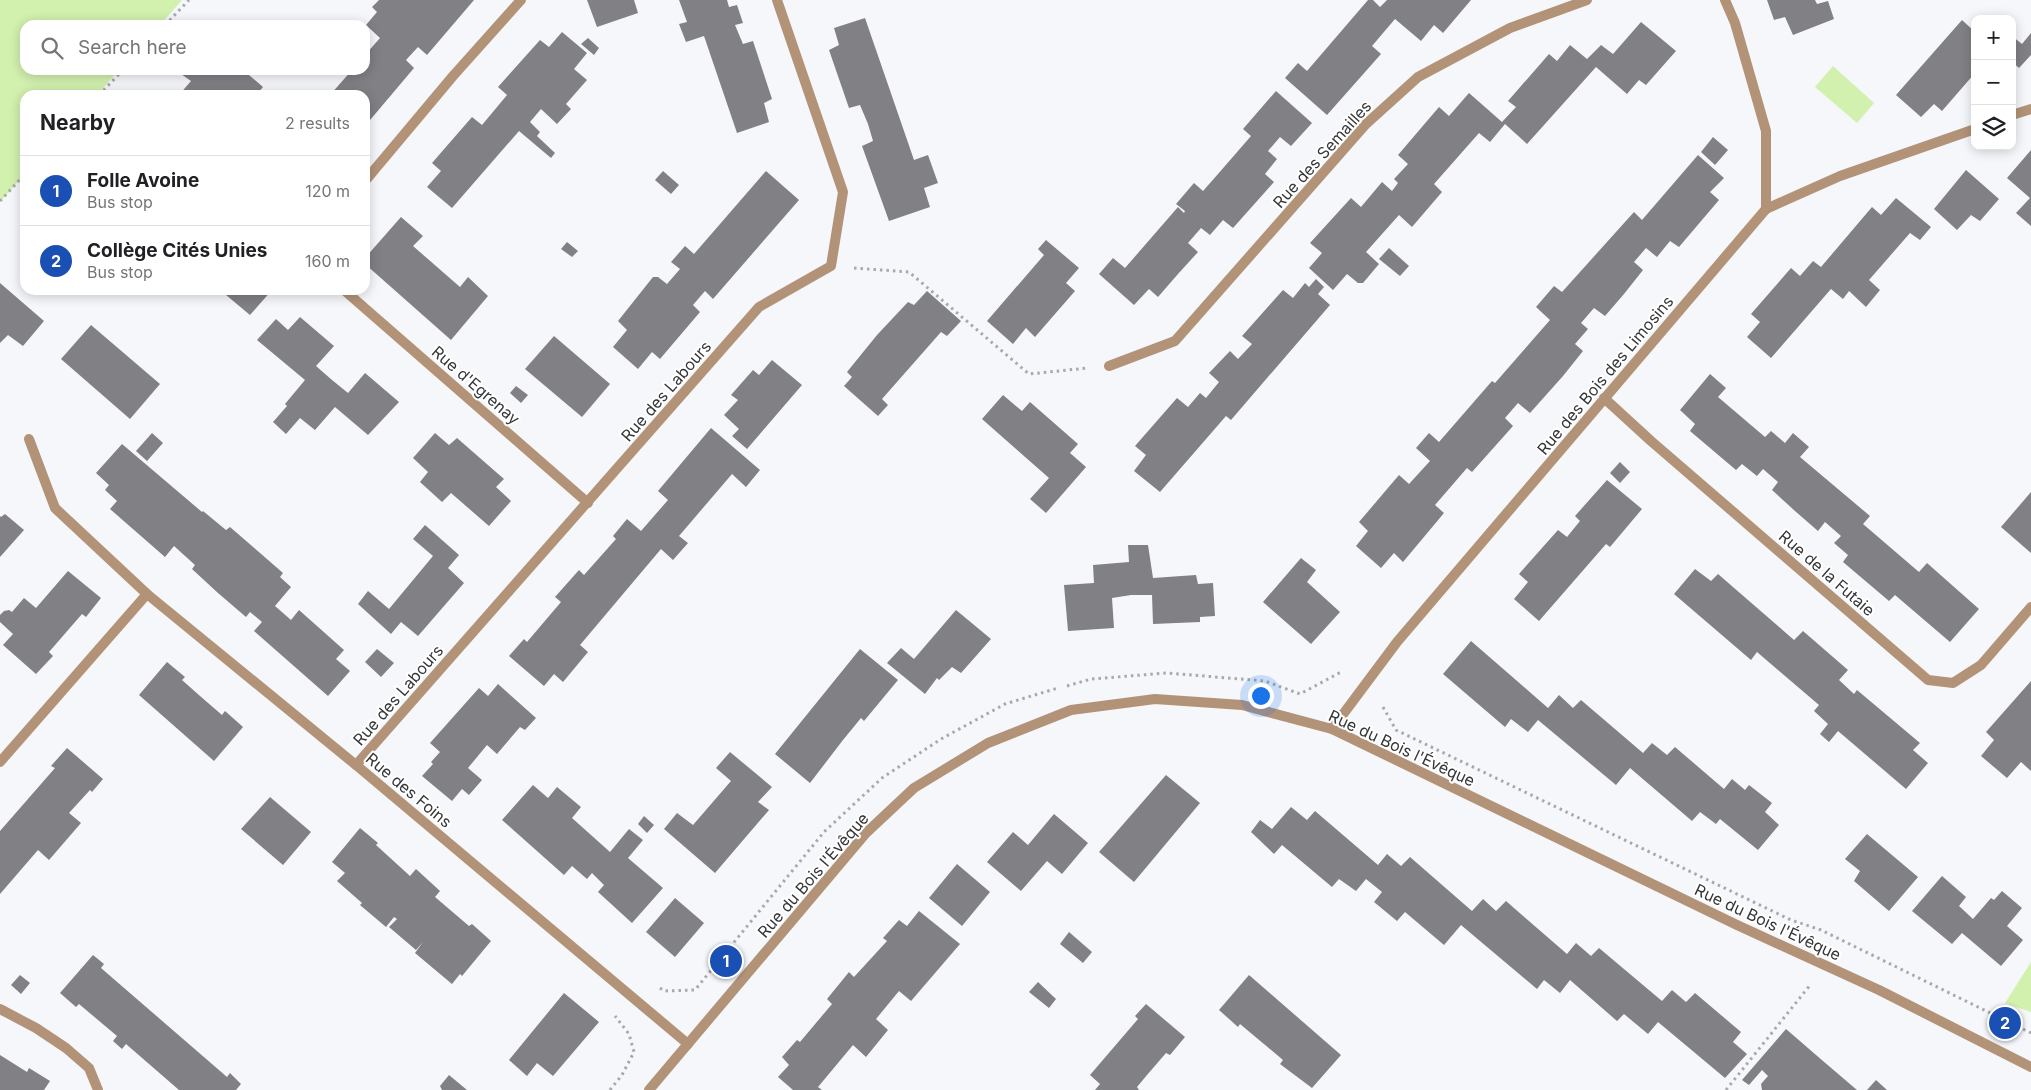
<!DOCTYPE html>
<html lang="en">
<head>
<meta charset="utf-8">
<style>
  :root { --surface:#fff; --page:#f6f6f6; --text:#202124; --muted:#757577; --line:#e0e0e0; --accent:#38778b }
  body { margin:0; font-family:Inter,sans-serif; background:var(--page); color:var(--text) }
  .controls { position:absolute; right:15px; top:15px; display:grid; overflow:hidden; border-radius:10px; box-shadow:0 2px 12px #0003 }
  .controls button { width:45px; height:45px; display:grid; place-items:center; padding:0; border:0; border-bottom:1px solid var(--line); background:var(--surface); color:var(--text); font:25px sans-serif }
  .you { position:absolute; left:1260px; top:695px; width:18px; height:18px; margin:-12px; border:4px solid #fff; border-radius:50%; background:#1a73e8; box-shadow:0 0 0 8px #1a73e833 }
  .badge { display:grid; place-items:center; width:32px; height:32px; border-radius:50%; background:var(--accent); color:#fff; font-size:16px; font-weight:700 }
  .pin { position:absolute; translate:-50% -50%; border:2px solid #fff; box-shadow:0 1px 5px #0006 }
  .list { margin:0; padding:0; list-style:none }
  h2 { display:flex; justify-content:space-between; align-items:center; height:65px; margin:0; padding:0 20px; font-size:21px }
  h2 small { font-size:16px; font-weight:400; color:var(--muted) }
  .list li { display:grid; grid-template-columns:32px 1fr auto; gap:15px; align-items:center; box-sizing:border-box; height:70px; padding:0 20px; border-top:1px solid var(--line) }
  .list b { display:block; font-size:19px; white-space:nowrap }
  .list p { margin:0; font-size:16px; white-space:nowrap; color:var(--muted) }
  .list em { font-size:16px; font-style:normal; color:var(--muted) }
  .icon { flex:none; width:28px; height:28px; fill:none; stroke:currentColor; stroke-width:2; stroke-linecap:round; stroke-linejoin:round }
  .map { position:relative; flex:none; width:2031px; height:1090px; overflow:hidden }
  .search { position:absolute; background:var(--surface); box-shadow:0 2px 12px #0003; left:20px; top:20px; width:350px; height:55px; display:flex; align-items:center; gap:12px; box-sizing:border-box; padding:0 18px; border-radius:15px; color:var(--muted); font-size:19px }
  .panel { position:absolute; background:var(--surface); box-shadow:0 2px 12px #0003; left:20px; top:90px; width:350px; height:205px; border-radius:15px }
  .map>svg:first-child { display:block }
  .green { fill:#d2f0ae }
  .building { fill:#818084 }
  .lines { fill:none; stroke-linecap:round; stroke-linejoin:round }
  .path { stroke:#a8a9ac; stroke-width:3; stroke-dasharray:2.5 4; stroke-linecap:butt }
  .minor { stroke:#b39378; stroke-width:10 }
  .tertiary { stroke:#b39378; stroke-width:10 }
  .labels { text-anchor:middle; stroke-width:4; stroke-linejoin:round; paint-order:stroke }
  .street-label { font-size:16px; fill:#353637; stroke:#fff }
</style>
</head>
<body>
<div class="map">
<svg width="2031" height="1090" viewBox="0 0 2031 1090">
  <rect width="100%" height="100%" fill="#f6f7fb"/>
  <!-- green -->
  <g class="green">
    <path d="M 0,0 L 182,0 L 160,25 L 25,25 L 25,70 L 119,70 L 97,95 L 25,95 L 25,174 L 0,202 Z"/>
    <path d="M 1833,66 L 1874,103 L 1857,123 L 1815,87 Z"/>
    <path d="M 2031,962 L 2031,1012 L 2005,1003 Z"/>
  </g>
  <!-- building -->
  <g class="building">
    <path d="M 379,0 L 474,0 L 427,55 L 418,47 L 406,60 L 414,68 L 365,126 L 365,95 L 330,95 L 352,70 L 365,70 L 365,55 L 380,38 L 366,25 L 377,12 L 372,7 Z"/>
    <path d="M 587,0 L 634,0 L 638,13 L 597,27 Z"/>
    <path d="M 679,0 L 727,0 L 729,7 L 737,5 L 743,23 L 735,25 L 743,44 L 753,41 L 772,99 L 764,103 L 769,122 L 737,133 L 704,36 L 686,42 L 679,24 L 687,22 Z"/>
    <path d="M 1368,0 L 1373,0 L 1380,7 L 1387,0 L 1471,0 L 1443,33 L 1434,25 L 1421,41 L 1395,19 L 1372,46 L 1381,54 L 1327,115 L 1285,78 L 1298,63 L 1307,71 Z"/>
    <path d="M 1767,0 L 1815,0 L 1817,4 L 1828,1 L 1834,19 L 1793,35 L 1785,17 L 1774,20 Z"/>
    <path d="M 865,18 L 914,160 L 928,155 L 938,183 L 924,188 L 930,207 L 889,221 L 862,146 L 873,141 L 868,124 L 860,105 L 849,108 L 829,50 L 839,45 L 834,28 Z"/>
    <path d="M 1962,20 L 1975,32 L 1975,73 L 1942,111 L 1934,104 L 1921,117 L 1896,95 Z"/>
    <path d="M 1641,22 L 1676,51 L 1646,85 L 1639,80 L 1627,94 L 1596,67 L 1527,144 L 1505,124 L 1490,142 L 1479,133 L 1434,184 L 1442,192 L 1412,227 L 1399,215 L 1366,252 L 1379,264 L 1363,283 L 1358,283 L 1347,274 L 1333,290 L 1309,268 L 1322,253 L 1310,243 L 1351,198 L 1361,207 L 1382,182 L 1392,191 L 1398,183 L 1394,179 L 1408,164 L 1398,155 L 1439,107 L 1449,116 L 1469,93 L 1502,122 L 1516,107 L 1508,101 L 1549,54 L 1557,61 L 1570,45 L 1587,59 L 1601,45 L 1613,54 Z"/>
    <path d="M 562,32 L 587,53 L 574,69 L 587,80 L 566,104 L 571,109 L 557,124 L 541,109 L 530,122 L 540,132 L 537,136 L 555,153 L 551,158 L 519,131 L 452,208 L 427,187 L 441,171 L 432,163 L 472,117 L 482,125 L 507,95 L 498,87 L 540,40 L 549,47 Z"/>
    <path d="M 2031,33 L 2031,55 L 2019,68 L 2012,62 L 2012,36 L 2022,44 Z"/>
    <path d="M 588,38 L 599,48 L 594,55 L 581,44 Z"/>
    <path d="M 185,70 L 243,70 L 263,87 L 258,93 L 260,95 L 179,95 L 191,81 L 181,74 Z"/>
    <path d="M 1276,91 L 1312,123 L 1291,146 L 1280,137 L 1268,151 L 1277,159 L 1265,174 L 1274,182 L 1233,228 L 1223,220 L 1210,235 L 1201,228 L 1188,243 L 1198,252 L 1178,274 L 1158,297 L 1149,289 L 1134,305 L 1099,274 L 1113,258 L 1125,268 L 1178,207 L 1184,213 L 1185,211 L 1176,204 L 1194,183 L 1203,191 L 1218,174 L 1251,136 L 1243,129 Z"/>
    <path d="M 1713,137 L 1728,150 L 1715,165 L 1701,152 Z"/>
    <path d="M 2031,150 L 2031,226 L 2016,213 L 2030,198 L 2007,178 Z"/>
    <path d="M 1698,155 L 1724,178 L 1710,192 L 1719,200 L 1679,247 L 1670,241 L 1657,257 L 1646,248 L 1634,262 L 1643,270 L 1624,294 L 1605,316 L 1594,308 L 1581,323 L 1588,329 L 1575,344 L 1583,351 L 1563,376 L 1530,413 L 1518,403 L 1505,418 L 1513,426 L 1472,472 L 1467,468 L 1435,505 L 1444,513 L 1403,562 L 1394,553 L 1381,568 L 1356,546 L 1368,531 L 1359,522 L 1399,475 L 1409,484 L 1430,461 L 1416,448 L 1429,433 L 1439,442 L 1492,381 L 1495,383 L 1550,320 L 1536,307 L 1554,286 L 1562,292 L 1634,212 L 1642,220 Z"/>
    <path d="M 1966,170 L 1999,199 L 1980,221 L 1971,215 L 1957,230 L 1934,209 Z"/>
    <path d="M 663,171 L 679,185 L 671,194 L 655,180 Z"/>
    <path d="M 766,171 L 799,200 L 713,299 L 705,291 L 693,305 L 700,312 L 660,359 L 652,352 L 638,369 L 613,347 L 627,330 L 618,321 L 653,277 L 658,277 L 667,284 L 680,269 L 671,262 L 685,246 L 694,254 Z"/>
    <path d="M 1896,198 L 1931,227 L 1920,240 L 1910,233 L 1869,280 L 1880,290 L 1866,307 L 1849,291 L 1843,299 L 1831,289 L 1771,358 L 1747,337 L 1760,322 L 1751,314 L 1791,268 L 1800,276 L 1813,261 L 1821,267 L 1872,207 L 1881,215 Z"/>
    <path d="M 401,217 L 423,236 L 413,246 L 460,287 L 468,277 L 488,296 L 451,340 L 365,264 L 365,258 Z"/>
    <path d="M 1046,240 L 1079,268 L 1066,283 L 1075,291 L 1035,337 L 1026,328 L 1013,344 L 987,321 L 1044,255 L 1038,249 Z"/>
    <path d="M 567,242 L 578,251 L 572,257 L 561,249 Z"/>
    <path d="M 1389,248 L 1409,266 L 1400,276 L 1379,259 Z"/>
    <path d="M 1316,279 L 1324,287 L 1318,294 L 1330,305 L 1231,420 L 1226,416 L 1160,492 L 1134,471 L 1146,455 L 1135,446 L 1177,398 L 1188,407 L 1200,393 L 1206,398 L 1219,382 L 1209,373 L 1230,351 L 1238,359 L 1252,344 L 1242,336 L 1283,290 L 1293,298 L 1305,283 L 1309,287 Z"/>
    <path d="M 0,283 L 44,321 L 23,346 L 8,335 L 0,343 Z"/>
    <path d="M 220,290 L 272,290 L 250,315 Z"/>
    <path d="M 927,291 L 961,321 L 947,336 L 941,332 L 882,399 L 888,405 L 878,416 L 844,386 L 852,377 L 847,372 L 877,335 L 908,302 L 914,305 Z"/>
    <path d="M 300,317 L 334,346 L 316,366 L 332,380 L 348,393 L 365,373 L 399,402 L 368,435 L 335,407 L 315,430 L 300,418 L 286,434 L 273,422 L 287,406 L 285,404 L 305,380 L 257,340 L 276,319 L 288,330 Z"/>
    <path d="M 91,325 L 160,384 L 130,419 L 61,359 Z"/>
    <path d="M 554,336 L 610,384 L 582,417 L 525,369 Z"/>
    <path d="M 772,360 L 802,385 L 747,449 L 732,436 L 739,429 L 724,415 L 738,400 L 731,395 L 753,370 L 759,375 Z"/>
    <path d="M 1710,374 L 1726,388 L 1718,397 L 1765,437 L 1771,431 L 1785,443 L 1793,433 L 1809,447 L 1800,457 L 1870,516 L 1863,524 L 1919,572 L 1927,563 L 1979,609 L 1950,642 L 1895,595 L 1889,601 L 1843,562 L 1848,555 L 1834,543 L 1841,536 L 1825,522 L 1818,531 L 1795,511 L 1772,490 L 1778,482 L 1763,469 L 1757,476 L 1742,464 L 1736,470 L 1690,431 L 1695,424 L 1680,410 Z"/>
    <path d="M 516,386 L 528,395 L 521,403 L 510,393 Z"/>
    <path d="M 1003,395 L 1022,411 L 1030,402 L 1078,444 L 1070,453 L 1086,467 L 1046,513 L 1030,499 L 1049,478 L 982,419 Z"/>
    <path d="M 711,428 L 760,470 L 746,487 L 732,474 L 679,536 L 688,543 L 673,560 L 661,549 L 580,645 L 588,652 L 563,682 L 554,674 L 544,686 L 509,656 L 524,639 L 527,642 L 561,602 L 555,597 L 579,570 L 584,575 L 616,539 L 613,536 L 627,519 L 641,531 L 668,500 L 658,491 Z"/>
    <path d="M 152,433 L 163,443 L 147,461 L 136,451 Z"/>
    <path d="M 435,433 L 449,445 L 457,438 L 504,479 L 496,487 L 511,501 L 489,526 L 451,493 L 442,502 L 420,482 L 428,472 L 413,458 Z"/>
    <path d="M 122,444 L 202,512 L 203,511 L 226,530 L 230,527 L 283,573 L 280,577 L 291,587 L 275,606 L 291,620 L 299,610 L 344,650 L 336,659 L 350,671 L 328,696 L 254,631 L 262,622 L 250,612 L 246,617 L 218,593 L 192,569 L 195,565 L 174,546 L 165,557 L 110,509 L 117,501 L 105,490 L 109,485 L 96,473 Z"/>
    <path d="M 1620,462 L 1630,472 L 1620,483 L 1610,473 Z"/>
    <path d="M 1607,480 L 1642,509 L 1610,547 L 1606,544 L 1539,621 L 1514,599 L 1528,582 L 1519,574 L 1558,530 L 1567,537 L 1580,521 L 1575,516 Z"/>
    <path d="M 2031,492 L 2031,553 L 2001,527 Z"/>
    <path d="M 5,514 L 24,530 L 0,557 L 0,516 L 1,517 Z"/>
    <path d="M 425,525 L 459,555 L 448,568 L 464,583 L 418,636 L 401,622 L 391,634 L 358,604 L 368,591 L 389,609 L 433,556 L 413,539 Z"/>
    <path d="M 1128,545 L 1148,545 L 1153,578 L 1196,575 L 1198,584 L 1213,583 L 1215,616 L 1200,617 L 1200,622 L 1153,624 L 1152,595 L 1131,595 L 1112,598 L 1114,628 L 1068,631 L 1064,585 L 1094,583 L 1093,565 L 1129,562 Z"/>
    <path d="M 1301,558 L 1316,570 L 1307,582 L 1340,612 L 1311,644 L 1263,602 Z"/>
    <path d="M 1695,569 L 1711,581 L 1718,574 L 1794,640 L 1803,631 L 1848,670 L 1839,680 L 1854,694 L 1857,690 L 1920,743 L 1913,750 L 1928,763 L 1906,789 L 1838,731 L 1829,742 L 1820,734 L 1828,724 L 1814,711 L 1819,705 L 1757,652 L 1751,660 L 1674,594 Z"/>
    <path d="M 68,571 L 101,598 L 86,617 L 82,614 L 49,652 L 53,656 L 36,674 L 3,645 L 13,634 L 0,622 L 0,615 L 4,611 L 9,610 L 12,612 L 24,598 L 36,608 Z"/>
    <path d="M 956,610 L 991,639 L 961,673 L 952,667 L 939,680 L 937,678 L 925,694 L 887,663 L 901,648 L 914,659 Z"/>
    <path d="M 1471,641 L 1548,708 L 1559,695 L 1573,708 L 1581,700 L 1643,753 L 1652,743 L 1667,755 L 1675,747 L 1724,789 L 1732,779 L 1745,790 L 1749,785 L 1772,803 L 1765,812 L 1779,825 L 1758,850 L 1720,819 L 1716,824 L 1700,812 L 1692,821 L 1630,768 L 1616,785 L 1538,720 L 1528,732 L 1511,719 L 1505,727 L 1443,674 Z"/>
    <path d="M 377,649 L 394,663 L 381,677 L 365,662 Z"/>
    <path d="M 860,649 L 898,680 L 864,721 L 861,718 L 843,740 L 810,783 L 775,754 Z"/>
    <path d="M 167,662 L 185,677 L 182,680 L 200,696 L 222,715 L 225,711 L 243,727 L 214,761 L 139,695 Z"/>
    <path d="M 2031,681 L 2031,771 L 2021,762 L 2007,778 L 1981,756 L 1994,740 L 1986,732 Z"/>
    <path d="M 498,684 L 536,718 L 525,730 L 520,727 L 497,754 L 487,745 L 468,768 L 482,780 L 469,795 L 462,789 L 452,801 L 422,776 L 433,764 L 431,762 L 440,752 L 430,743 L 479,688 L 488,696 Z"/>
    <path d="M 67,748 L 103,779 L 92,792 L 90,790 L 69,813 L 81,823 L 49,860 L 38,850 L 0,894 L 0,831 L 55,768 L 51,766 Z"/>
    <path d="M 730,752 L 772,787 L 758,802 L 769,810 L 715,873 L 664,829 L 677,813 L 693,825 L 731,781 L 716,768 Z"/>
    <path d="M 1166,775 L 1200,803 L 1134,882 L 1099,852 Z"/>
    <path d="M 533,785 L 548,798 L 557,787 L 581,807 L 572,818 L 610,852 L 629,829 L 643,840 L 628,858 L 663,888 L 632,923 L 598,892 L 604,885 L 592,873 L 587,879 L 572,866 L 564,875 L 502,820 Z"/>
    <path d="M 270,797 L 311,832 L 283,865 L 241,829 Z"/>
    <path d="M 1291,807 L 1307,820 L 1315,811 L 1378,865 L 1387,854 L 1401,866 L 1410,857 L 1472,911 L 1483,899 L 1496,911 L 1506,901 L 1567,954 L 1576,943 L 1591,956 L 1599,948 L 1662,1001 L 1672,990 L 1686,1002 L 1695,993 L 1741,1032 L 1733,1042 L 1747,1054 L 1725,1078 L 1658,1022 L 1648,1034 L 1624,1014 L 1617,1021 L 1570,980 L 1560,993 L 1544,980 L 1537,989 L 1461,925 L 1444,945 L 1405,912 L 1397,921 L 1374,902 L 1382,892 L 1366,879 L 1356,891 L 1339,879 L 1332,887 L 1282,845 L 1274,854 L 1251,832 L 1260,820 L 1272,829 Z"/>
    <path d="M 1054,814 L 1088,843 L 1062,874 L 1047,861 L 1021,891 L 987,862 L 1013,832 L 1028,845 Z"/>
    <path d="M 644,816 L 654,825 L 647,833 L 638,824 Z"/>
    <path d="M 360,828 L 378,843 L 376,845 L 410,876 L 416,869 L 440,891 L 435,897 L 469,926 L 472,924 L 491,941 L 462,976 L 460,974 L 452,984 L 415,953 L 423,942 L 416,950 L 389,927 L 397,919 L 394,917 L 386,927 L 360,905 L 362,903 L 337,881 L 345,873 L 332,862 Z"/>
    <path d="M 1867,834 L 1918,877 L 1889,911 L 1854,881 L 1860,871 L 1845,859 Z"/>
    <path d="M 957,864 L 990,892 L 962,926 L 929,898 Z"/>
    <path d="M 1942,876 L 1966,897 L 1959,906 L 1973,919 L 1991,898 L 1994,900 L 2002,891 L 2022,908 L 2007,926 L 2023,940 L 2001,966 L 1962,933 L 1952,944 L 1912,911 Z"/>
    <path d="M 675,898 L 704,923 L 675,957 L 646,932 Z"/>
    <path d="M 919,911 L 960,944 L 911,1001 L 899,991 L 876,1019 L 888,1030 L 866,1057 L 853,1045 L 818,1087 L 822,1090 L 793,1090 L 778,1077 L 789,1065 L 782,1057 L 797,1040 L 800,1042 L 832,1004 L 827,999 L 849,972 L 854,977 L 887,941 L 883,938 L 899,920 L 907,926 Z"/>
    <path d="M 1069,932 L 1092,952 L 1083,963 L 1060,944 Z"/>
    <path d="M 93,955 L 104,964 L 101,968 L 227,1077 L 230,1073 L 241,1084 L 236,1090 L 179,1090 L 126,1044 L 122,1049 L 113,1041 L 117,1036 L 79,1004 L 76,1007 L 60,993 Z"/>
    <path d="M 20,975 L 30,983 L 21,994 L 11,985 Z"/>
    <path d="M 1249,975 L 1341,1055 L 1312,1088 L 1280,1064 L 1283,1060 L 1240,1024 L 1238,1027 L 1219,1010 Z"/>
    <path d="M 1038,982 L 1056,999 L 1049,1008 L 1029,992 Z"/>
    <path d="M 564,993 L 599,1022 L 553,1076 L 537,1063 L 527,1076 L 509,1060 Z"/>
    <path d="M 1146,1004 L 1185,1037 L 1170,1055 L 1166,1053 L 1147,1075 L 1137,1087 L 1139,1090 L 1095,1090 L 1100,1084 L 1090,1075 L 1138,1019 L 1135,1016 Z"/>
    <path d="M 1786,1029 L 1823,1061 L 1857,1090 L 1762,1090 L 1761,1084 L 1768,1076 L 1762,1070 L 1749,1085 L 1742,1080 Z"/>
    <path d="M 0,1055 L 27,1072 L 29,1068 L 50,1081 L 44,1090 L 0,1090 Z"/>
    <path d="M 449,1075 L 467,1090 L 442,1090 L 440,1086 Z"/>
    <path d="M 1876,1080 L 1887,1090 L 1867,1090 Z"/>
  </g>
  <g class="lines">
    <!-- path -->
    <g class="path">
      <path d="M 165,25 L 189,0"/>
      <path d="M 99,95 L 123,70"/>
      <path d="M 0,201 L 25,174"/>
      <path d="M 854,268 L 909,272 L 1029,374 L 1088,368"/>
      <path d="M 1067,686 L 1091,679 L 1167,673 L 1265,681 L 1300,694 L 1341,672"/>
      <path d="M 1383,707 L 1396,730 L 1791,920 L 1821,930 L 2031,1033"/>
      <path d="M 660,988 L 664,991 L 695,990 L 824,832 L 882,778 L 941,739 L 1005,704 L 1058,688"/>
      <path d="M 610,1090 L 622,1075 L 634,1052 L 629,1034 L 615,1016"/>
      <path d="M 1726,1090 L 1811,984"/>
    </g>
    <!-- minor -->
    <g class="minor">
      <path d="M 2012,115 L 2031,109"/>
      <path d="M 365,181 L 453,76 L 521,0"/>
      <path d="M 1766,209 L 1840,176 L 1975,129"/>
      <path d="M 344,290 L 588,503"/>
      <path d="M 1109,366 L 1175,341 L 1366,124 L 1418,77 L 1510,28 L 1587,0"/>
      <path d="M 1604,398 L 1651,441 L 1928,680 L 1953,683 L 1981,665 L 2031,607"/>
      <path d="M 29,439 L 55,508 L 147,594 L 356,765 L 688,1044"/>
      <path d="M 1332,729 L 1397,642 L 1766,209 L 1766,131 L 1735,23 L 1725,0"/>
      <path d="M 0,762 L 147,594"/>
      <path d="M 356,765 L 759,307 L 831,266 L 843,192 L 777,0"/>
      <path d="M 0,1009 L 36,1028 L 66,1048 L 89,1068 L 98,1090"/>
    </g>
    <!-- tertiary -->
    <path class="tertiary" d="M 649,1090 L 866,833 L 914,788 L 988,743 L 1071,710 L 1155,699 L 1242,705 L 1332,729 L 1737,925 L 1879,990 L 2031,1067"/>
  </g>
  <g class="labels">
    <!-- street labels -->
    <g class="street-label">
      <text transform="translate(1322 154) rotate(-48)" y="6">Rue des Semailles</text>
      <text transform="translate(1605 375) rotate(-50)" y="6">Rue des Bois des Limosins</text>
      <text transform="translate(476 385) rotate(41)" y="6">Rue d'Egrenay</text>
      <text transform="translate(666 391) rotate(-49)" y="6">Rue des Labours</text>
      <text transform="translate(1827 573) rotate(41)" y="6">Rue de la Futaie</text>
      <text transform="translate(398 695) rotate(-49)" y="6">Rue des Labours</text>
      <text transform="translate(1402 748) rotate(25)" y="6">Rue du Bois l'Évêque</text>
      <text transform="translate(409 790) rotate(40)" y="6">Rue des Foins</text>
      <text transform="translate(813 875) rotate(-49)" y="6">Rue du Bois l'Évêque</text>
      <text transform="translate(1768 922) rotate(25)" y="6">Rue du Bois l'Évêque</text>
    </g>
  </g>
</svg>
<div class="controls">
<button>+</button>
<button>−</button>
<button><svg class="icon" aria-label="layers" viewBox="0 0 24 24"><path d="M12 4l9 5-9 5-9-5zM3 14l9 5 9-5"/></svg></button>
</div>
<div class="you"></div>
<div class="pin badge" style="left:726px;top:961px;background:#1a4fb4">1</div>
<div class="pin badge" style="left:2005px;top:1023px;background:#1a4fb4">2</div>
<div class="search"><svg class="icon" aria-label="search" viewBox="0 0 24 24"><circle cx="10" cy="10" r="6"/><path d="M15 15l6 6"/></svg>Search here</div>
<section class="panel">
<h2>Nearby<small>2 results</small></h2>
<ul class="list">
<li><span class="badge" style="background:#1a4fb4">1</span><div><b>Folle Avoine</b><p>Bus stop</p></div><em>120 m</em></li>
<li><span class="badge" style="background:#1a4fb4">2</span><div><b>Collège Cités Unies</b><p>Bus stop</p></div><em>160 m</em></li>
</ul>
</section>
</div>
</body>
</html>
